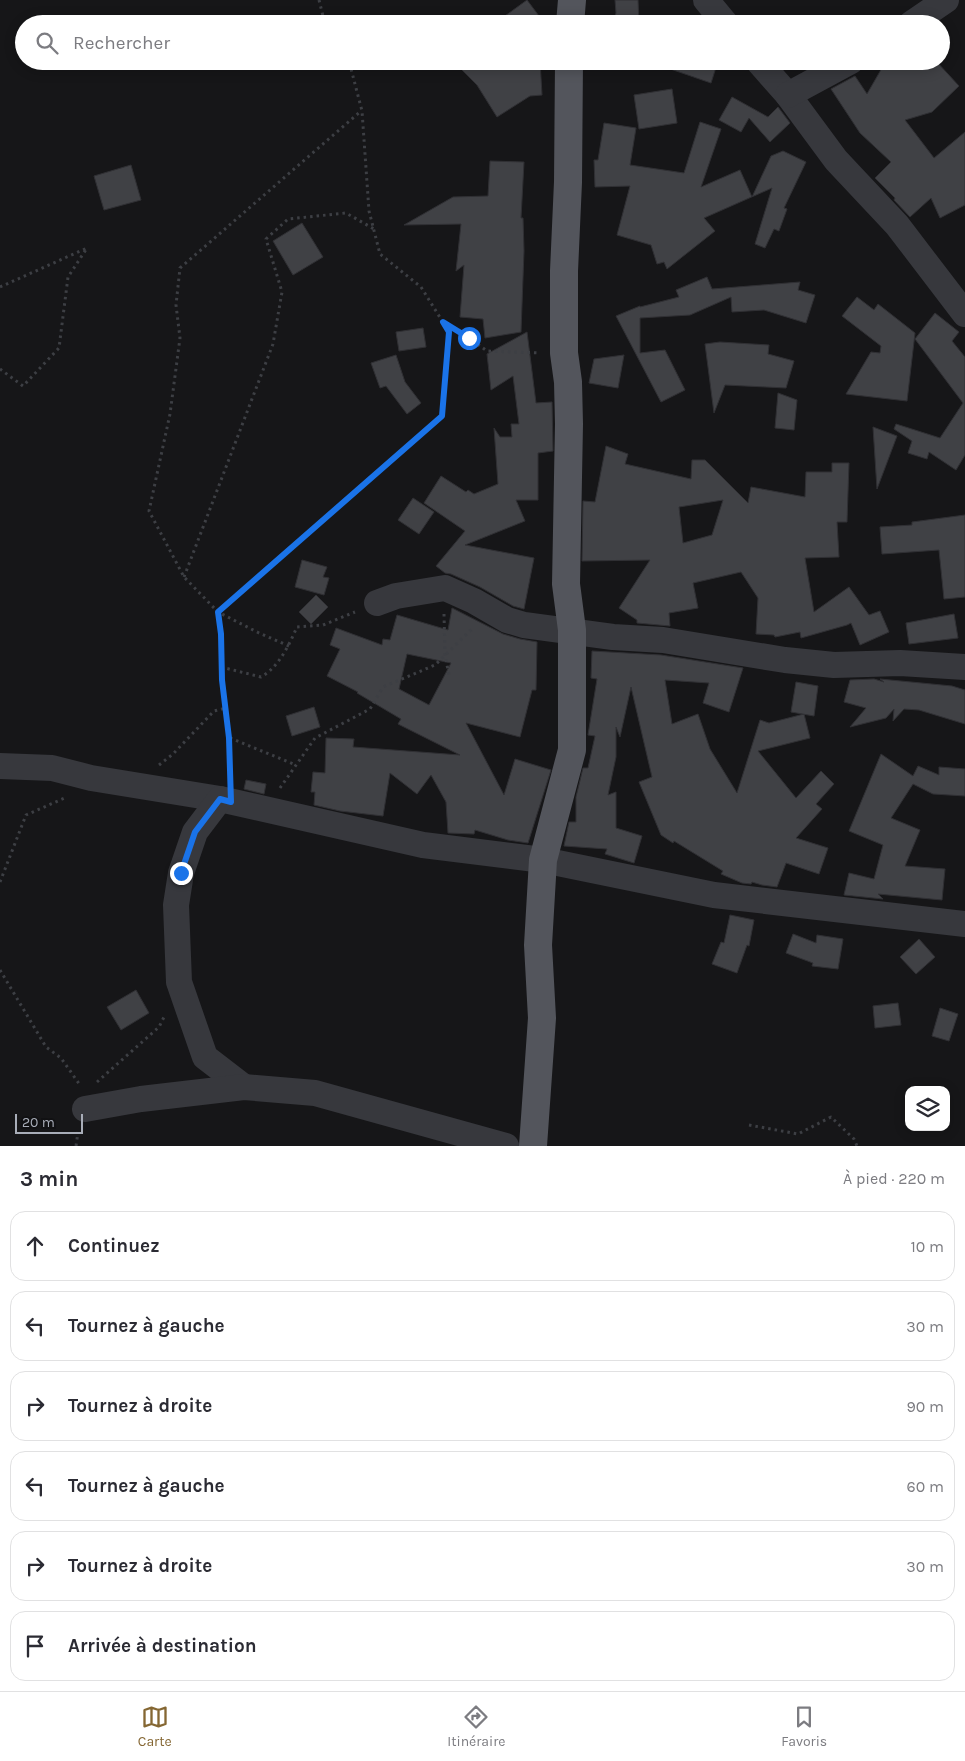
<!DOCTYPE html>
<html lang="fr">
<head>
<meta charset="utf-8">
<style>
  :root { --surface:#fff; --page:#f2f2f3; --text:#2b2b33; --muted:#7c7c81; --line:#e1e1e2; --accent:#856733 }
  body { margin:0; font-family:Karla,sans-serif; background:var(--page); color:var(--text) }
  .controls { position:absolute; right:15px; bottom:15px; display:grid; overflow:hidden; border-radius:10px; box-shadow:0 2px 12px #0003 }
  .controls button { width:45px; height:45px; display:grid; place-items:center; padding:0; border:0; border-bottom:1px solid var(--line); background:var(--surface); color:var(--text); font:25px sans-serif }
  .scale { position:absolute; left:15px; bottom:12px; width:68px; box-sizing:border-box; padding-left:5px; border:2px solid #a8adb8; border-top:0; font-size:14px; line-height:18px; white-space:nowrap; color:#a8adb8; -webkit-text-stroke:4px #111113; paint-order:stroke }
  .stop { position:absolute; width:15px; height:15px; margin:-11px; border:4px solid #1a73e8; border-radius:50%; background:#fff }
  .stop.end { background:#1a73e8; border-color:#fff; box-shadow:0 1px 5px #0008 }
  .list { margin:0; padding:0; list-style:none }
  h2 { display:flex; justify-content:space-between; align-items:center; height:65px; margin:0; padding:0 20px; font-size:21px }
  h2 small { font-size:16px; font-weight:400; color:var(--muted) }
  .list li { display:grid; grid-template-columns:32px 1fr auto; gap:15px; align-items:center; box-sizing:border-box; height:70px; margin:0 10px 10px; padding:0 10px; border:1px solid var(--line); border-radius:15px }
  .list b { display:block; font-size:19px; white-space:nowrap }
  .list em { font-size:16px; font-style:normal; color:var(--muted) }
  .icon { flex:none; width:28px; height:28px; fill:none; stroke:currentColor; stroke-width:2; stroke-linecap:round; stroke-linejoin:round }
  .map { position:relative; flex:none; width:965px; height:1146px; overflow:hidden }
  .search { position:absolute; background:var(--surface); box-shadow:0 2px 12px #0003; left:15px; right:15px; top:15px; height:55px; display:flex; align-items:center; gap:12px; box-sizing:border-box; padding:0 18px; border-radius:28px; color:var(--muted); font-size:19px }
  .sheet { height:545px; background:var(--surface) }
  nav { display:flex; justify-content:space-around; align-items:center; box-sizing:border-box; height:70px; border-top:1px solid var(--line); background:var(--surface); font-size:14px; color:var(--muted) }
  nav a { display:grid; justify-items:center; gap:2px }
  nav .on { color:var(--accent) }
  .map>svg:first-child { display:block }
  .building { fill:#404145; stroke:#303034; fill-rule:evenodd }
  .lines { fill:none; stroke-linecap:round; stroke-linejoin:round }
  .path { stroke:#3d3f44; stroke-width:3; stroke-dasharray:2.5 4; stroke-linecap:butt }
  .minor { stroke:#37383d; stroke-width:26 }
  .major { stroke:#53555c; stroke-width:28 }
  .route { stroke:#1a73e8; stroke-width:6 }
</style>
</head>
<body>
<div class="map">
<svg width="965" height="1146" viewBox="0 0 965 1146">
  <rect width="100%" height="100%" fill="#161618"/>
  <!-- building -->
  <g class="building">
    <path d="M 527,0 L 545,24 L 494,24 Z"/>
    <path d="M 615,0 L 638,0 L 639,24 L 612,24 L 616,13 Z"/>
    <path d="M 453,61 L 540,61 L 542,95 L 530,96 L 497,117 L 477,85 Z"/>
    <path d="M 656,61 L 718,61 L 711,83 L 656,64 Z"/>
    <path d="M 886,61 L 936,61 L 959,86 L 932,112 L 905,120 L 934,158 L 965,132 L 965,205 L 940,218 L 931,198 L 910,217 L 894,200 L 895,198 L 875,178 L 891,162 L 860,133 L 831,89 L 855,76 L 867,94 Z"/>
    <path d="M 672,89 L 677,123 L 639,129 L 634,95 Z"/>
    <path d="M 732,97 L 768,117 L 778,107 L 790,123 L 770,142 L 749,118 L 741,132 L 719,120 Z"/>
    <path d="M 700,122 L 721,129 L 701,187 L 740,170 L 752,197 L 771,156 L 783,151 L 806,162 L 784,208 L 787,209 L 779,231 L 774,229 L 765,248 L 755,244 L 772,188 L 704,218 L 715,231 L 667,269 L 664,262 L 657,264 L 651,245 L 617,235 L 630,186 L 595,187 L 594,160 L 598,160 L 604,123 L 636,128 L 630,165 L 684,173 Z"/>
    <path d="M 490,161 L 524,162 L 521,218 L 523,218 L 524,251 L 521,332 L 485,338 L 483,319 L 460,317 L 464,265 L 456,271 L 461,224 L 404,225 L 453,197 L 488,196 Z"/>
    <path d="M 131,165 L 141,200 L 104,210 L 94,176 Z"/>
    <path d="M 302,223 L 323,257 L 293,275 L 273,241 Z"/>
    <path d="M 707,277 L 712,289 L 800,282 L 798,290 L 815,295 L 806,323 L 764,310 L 732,312 L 731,297 L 690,315 L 640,318 L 640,353 L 665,350 L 685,390 L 661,402 L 616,316 L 640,306 L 640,307 L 679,297 L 676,290 Z"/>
    <path d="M 857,297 L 874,310 L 878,304 L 915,333 L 907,401 L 846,394 L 871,352 L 880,353 L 881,346 L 842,316 Z"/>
    <path d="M 935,313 L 959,332 L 952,341 L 965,357 L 965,455 L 956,470 L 929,452 L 927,459 L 908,453 L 912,441 L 894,429 L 896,424 L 940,438 L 963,403 L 915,339 Z"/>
    <path d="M 423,328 L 426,347 L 399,351 L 396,332 Z"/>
    <path d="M 527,332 L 536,403 L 552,402 L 553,451 L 538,453 L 538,500 L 516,500 L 525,521 L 465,545 L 534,558 L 524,609 L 513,606 L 480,587 L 451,574 L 445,573 L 436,566 L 465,531 L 424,503 L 441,476 L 466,492 L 468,490 L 474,494 L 498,484 L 494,428 L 500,437 L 512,437 L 511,424 L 519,424 L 513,376 L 491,390 L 487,354 Z"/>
    <path d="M 720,342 L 769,345 L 768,354 L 794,361 L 786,388 L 725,385 L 714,413 L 705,344 Z"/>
    <path d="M 396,355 L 405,382 L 421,403 L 407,414 L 386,386 L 380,388 L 371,363 Z"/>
    <path d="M 624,355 L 618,388 L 589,383 L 594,359 Z"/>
    <path d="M 778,393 L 797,400 L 794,430 L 775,428 Z"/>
    <path d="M 873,427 L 897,436 L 877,489 Z"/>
    <path d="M 606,446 L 628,454 L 625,464 L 691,479 L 692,460 L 705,460 L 748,503 L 751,487 L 805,497 L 806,472 L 832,472 L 832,463 L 849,463 L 847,522 L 837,522 L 839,557 L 805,558 L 814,612 L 849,587 L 869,615 L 880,611 L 889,632 L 860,645 L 851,623 L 847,625 L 801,638 L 800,632 L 775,637 L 774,635 L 756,634 L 758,598 L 741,572 L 693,583 L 698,608 L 669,613 L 670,626 L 637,623 L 637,620 L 619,608 L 650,560 L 582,561 L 583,501 L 595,502 ZM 723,500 L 712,535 L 683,543 L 679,507 Z"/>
    <path d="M 413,498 L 434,512 L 419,534 L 398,520 Z"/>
    <path d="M 965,515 L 965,597 L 944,599 L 939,550 L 882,554 L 880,527 L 912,525 L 912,522 Z"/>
    <path d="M 302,560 L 327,567 L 323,577 L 329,578 L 324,595 L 295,587 Z"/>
    <path d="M 316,595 L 328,607 L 311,624 L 299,612 Z"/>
    <path d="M 452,608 L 503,634 L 520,639 L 537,642 L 536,690 L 532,690 L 520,737 L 466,723 L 504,795 L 515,759 L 551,770 L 528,843 L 508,840 L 475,830 L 474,834 L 448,833 L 446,802 L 431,775 L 417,794 L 390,773 L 383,816 L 340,811 L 314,805 L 315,792 L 311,792 L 313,772 L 325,773 L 326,738 L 354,739 L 353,747 L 460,755 L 398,724 L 401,719 L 357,693 L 358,692 L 327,676 L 340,649 L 330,645 L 336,628 L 382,645 L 383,639 L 390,640 L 397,615 L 448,630 ZM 407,654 L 451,663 L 429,705 L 399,689 Z"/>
    <path d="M 954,614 L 958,638 L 909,644 L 906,623 Z"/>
    <path d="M 592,651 L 661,655 L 743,668 L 729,712 L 703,703 L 709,683 L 665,680 L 672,724 L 698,714 L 710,749 L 737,793 L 760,720 L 769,723 L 804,714 L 810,738 L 758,751 L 796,798 L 821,771 L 834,784 L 816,804 L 822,809 L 796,838 L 828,848 L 819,874 L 786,863 L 777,887 L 762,885 L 752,882 L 751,884 L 742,883 L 721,874 L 723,871 L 674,841 L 673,843 L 661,835 L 639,782 L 652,777 L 631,687 L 620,737 L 616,727 L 616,757 L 608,795 L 616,792 L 616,828 L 642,836 L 634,863 L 605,854 L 607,849 L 564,846 L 569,822 L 576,822 L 576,797 L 583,768 L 588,768 L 595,736 L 588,735 L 597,679 L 591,678 Z"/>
    <path d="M 874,679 L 884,682 L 880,679 L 952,686 L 965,690 L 965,724 L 919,710 L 904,709 L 893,721 L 894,709 L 886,718 L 850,727 L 866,708 L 844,702 L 850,680 Z"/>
    <path d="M 796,682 L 818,686 L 814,716 L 791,712 Z"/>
    <path d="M 314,707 L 320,727 L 292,736 L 286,716 Z"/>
    <path d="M 881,754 L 913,776 L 918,766 L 939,775 L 939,767 L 965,769 L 965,796 L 933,794 L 913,784 L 891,818 L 920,830 L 905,866 L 945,869 L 942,900 L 878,894 L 883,899 L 844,895 L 849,873 L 874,879 L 883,845 L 849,831 Z"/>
    <path d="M 246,780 L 266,784 L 264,794 L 244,789 Z"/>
    <path d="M 730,915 L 754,920 L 749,946 L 747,945 L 737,973 L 712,964 L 721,942 L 724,943 Z"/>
    <path d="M 793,934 L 816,943 L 817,935 L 843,939 L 838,969 L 812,966 L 813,963 L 786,953 Z"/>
    <path d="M 919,939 L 935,957 L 916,974 L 900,957 Z"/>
    <path d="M 136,990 L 149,1013 L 121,1030 L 107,1007 Z"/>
    <path d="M 898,1003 L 901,1025 L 875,1028 L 873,1006 Z"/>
    <path d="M 940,1008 L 958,1014 L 949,1041 L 932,1036 Z"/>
  </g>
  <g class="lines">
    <!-- path -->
    <g class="path">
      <path d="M 319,0 L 325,24"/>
      <path d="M 0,287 L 87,248"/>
      <path d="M 445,323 L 469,338 L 487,351 L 540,353"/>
      <path d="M 0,369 L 23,386 L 59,348 L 68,277 L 87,248"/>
      <path d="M 184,577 L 273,344 L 282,292 L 266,239 L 288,219 L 346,213 L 374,229"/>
      <path d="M 444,614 L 445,655 L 449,675"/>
      <path d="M 289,646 L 259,633 L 218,612 L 184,577 L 149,511 L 170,414 L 180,338 L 176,305 L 180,268 L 361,111"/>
      <path d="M 221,667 L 261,677 C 279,667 289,645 297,627 L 323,625 L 355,612"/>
      <path d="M 230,738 L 296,765"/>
      <path d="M 159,765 L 173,754 L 214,711 L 226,708"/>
      <path d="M 230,777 L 229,738 L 222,680 L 221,634 L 218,612 L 442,416 L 449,332 L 421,287 L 380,254 L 369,211 L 362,111 L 349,61"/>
      <path d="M 280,788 L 315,738 L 370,709 L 383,687 L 435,665 L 474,627"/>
      <path d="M 0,882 L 26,815 L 67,797"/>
      <path d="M 0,970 L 46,1047 L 61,1058 L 80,1085"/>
      <path d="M 97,1082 L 159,1027 L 165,1015"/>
      <path d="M 749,1125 L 798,1134 L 831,1117 L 854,1139 L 857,1146"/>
      <path d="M 76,1146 L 78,1132"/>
    </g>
    <!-- minor -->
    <g class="minor">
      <path d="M 706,0 L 726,24"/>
      <path d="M 911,24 L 946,0"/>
      <path d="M 758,61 L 788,95 L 836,160 L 897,225 L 965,314"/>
      <path d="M 788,95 L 851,61"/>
      <path d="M 377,603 L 396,596 L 445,588 L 474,601 L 507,620 L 524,625 L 613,637 L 663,640 L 785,660 L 834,665 L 900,663 L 965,667"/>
      <path d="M 0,766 L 52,768 L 91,778 L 220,799 L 423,845 L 543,860 L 714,895 L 965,924"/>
      <path d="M 220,799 L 195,832 L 181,873 L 176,905 L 179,982 L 205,1057 L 244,1087"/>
      <path d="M 85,1109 L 141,1099 L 244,1087 L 315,1093 L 506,1146"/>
    </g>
    <!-- major -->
    <g class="major">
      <path d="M 570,24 L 572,0"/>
      <path d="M 533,1146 L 542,1018 L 538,945 L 543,860 L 572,750 L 572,630 L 566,584 L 569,424 L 568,382 L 564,353 L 564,271 L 568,182 L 569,61"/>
    </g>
  </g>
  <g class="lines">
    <!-- route -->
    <path class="route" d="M 181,873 L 195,832 L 220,799 L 231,802 L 229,738 L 222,680 L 221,634 L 218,612 L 442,416 L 449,332 L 443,322 L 469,338"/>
  </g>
</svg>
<div class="controls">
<button><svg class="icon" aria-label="layers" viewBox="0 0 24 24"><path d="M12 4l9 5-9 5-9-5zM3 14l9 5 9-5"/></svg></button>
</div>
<div class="scale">20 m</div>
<div class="stop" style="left:469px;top:338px"></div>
<div class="stop end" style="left:181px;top:873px"></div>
<div class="search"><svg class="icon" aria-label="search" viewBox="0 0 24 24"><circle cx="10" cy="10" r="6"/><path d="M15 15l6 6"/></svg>Rechercher</div>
</div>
<section class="sheet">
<h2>3 min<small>À pied · 220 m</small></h2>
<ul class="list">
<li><svg class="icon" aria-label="ahead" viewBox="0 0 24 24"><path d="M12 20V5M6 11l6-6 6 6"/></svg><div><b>Continuez</b></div><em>10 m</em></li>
<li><svg class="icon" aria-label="left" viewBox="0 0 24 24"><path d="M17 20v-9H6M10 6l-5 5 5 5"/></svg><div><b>Tournez à gauche</b></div><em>30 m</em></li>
<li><svg class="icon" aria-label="right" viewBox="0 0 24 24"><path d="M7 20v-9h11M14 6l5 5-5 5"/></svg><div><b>Tournez à droite</b></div><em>90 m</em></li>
<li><svg class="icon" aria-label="left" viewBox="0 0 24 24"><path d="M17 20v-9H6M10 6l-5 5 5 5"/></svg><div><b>Tournez à gauche</b></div><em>60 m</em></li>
<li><svg class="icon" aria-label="right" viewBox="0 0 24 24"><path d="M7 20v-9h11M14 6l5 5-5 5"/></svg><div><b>Tournez à droite</b></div><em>30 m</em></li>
<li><svg class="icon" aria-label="arrive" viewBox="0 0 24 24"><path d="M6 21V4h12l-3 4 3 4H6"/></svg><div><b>Arrivée à destination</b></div></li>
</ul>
</section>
<nav>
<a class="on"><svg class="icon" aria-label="map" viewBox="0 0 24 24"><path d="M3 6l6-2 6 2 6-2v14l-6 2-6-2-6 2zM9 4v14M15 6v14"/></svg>Carte</a>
<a><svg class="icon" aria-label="directions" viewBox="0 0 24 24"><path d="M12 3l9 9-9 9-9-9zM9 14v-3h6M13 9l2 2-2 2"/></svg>Itinéraire</a>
<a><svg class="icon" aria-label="saved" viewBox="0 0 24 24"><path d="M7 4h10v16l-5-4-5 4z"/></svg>Favoris</a>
</nav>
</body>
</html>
